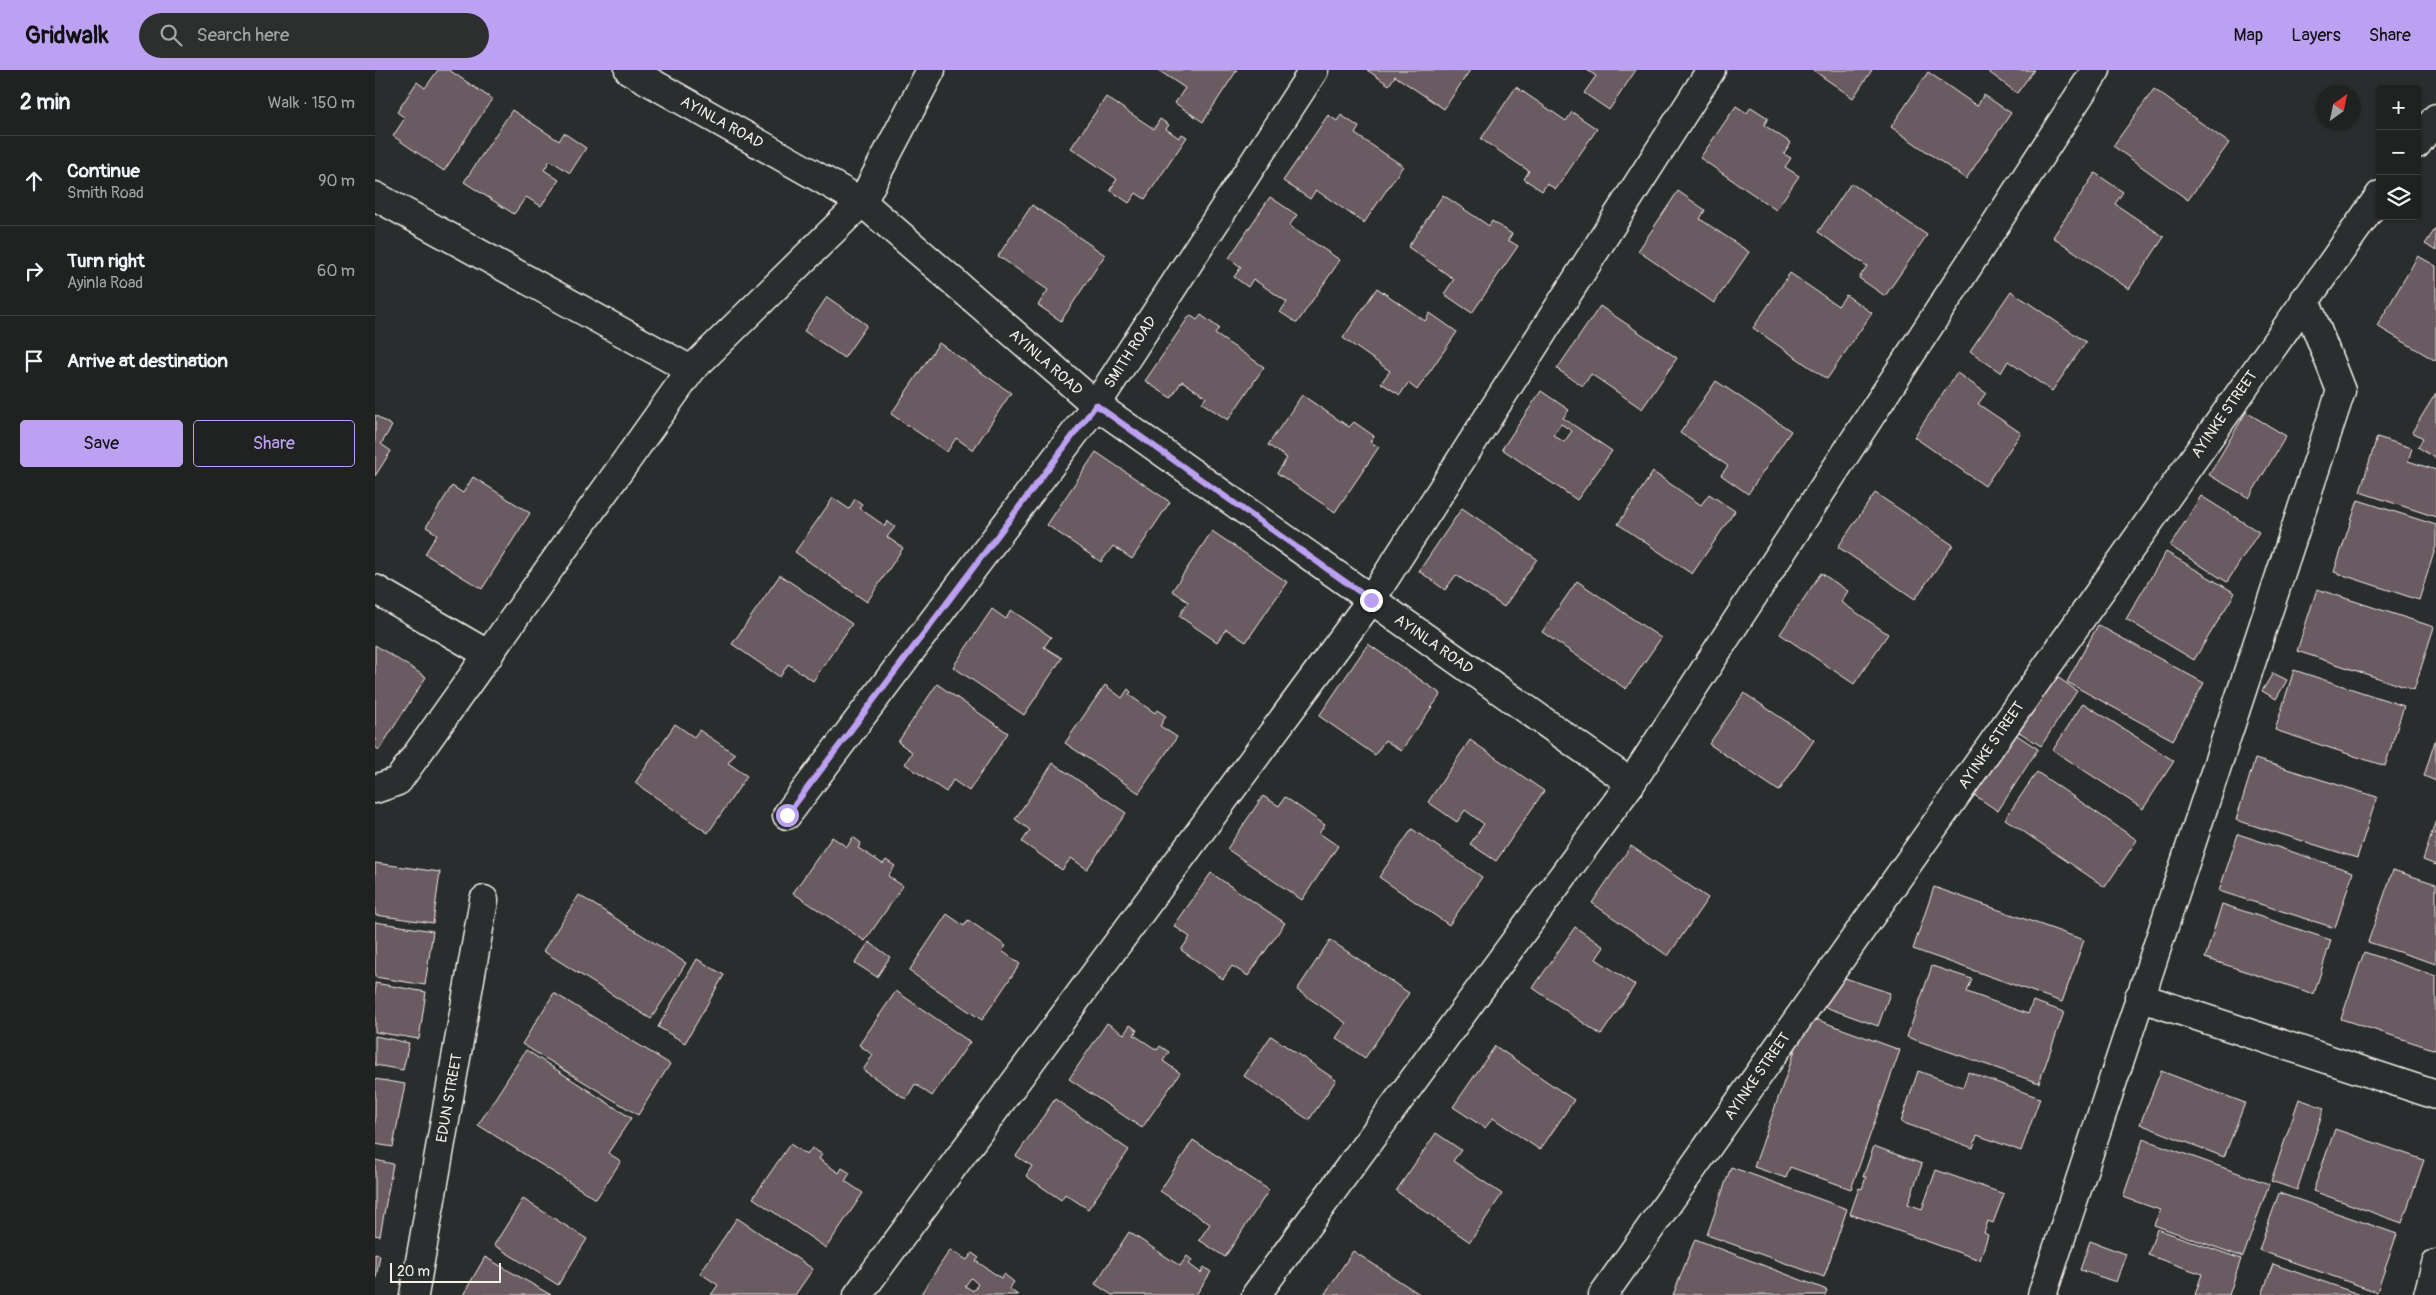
<!DOCTYPE html>
<html lang="en">
<head>
<meta charset="utf-8">
<style>
  :root { --surface:#202222; --page:#2d2f2f; --text:#f1f3f6; --muted:#a2a4a5; --line:#3d3f40; --accent:#bca0f2 }
  body { margin:0; font-family:Pangolin,sans-serif; background:var(--page); color:var(--text) }
  .controls { position:absolute; right:15px; top:15px; display:grid; overflow:hidden; border-radius:5px; box-shadow:0 1px 4px #0004 }
  .controls button { width:45px; height:45px; display:grid; place-items:center; padding:0; border:0; border-bottom:1px solid var(--line); background:var(--surface); color:var(--text); font:25px sans-serif }
  .compass { position:absolute; left:1941px; top:15px; width:45px; height:45px; border-radius:50%; background:var(--surface); box-shadow:0 1px 4px #0004; rotate:33deg }
  .scale { position:absolute; left:15px; bottom:12px; width:111px; box-sizing:border-box; padding-left:5px; border:2px solid #f4f1e8; border-top:0; font-size:14px; line-height:18px; white-space:nowrap; color:#f4f1e8; -webkit-text-stroke:4px #2a2d2e; paint-order:stroke }
  .stop { position:absolute; width:15px; height:15px; margin:-11px; border:4px solid #bca0f2; border-radius:50%; background:#fff }
  .stop.end { background:#bca0f2; border-color:#fff; box-shadow:0 1px 5px #0008 }
  .list { margin:0; padding:0; list-style:none }
  h2 { display:flex; justify-content:space-between; align-items:center; height:65px; margin:0; padding:0 20px; font-size:21px }
  h2 small { font-size:16px; font-weight:400; color:var(--muted) }
  .list li { display:grid; grid-template-columns:32px 1fr auto; gap:15px; align-items:center; box-sizing:border-box; height:90px; padding:0 20px; border-top:1px solid var(--line) }
  .list b { display:block; font-size:19px; white-space:nowrap }
  .list p { margin:0; font-size:16px; white-space:nowrap; color:var(--muted) }
  .list em { font-size:16px; font-style:normal; color:var(--muted) }
  .actions { display:flex; gap:10px; padding:15px 20px }
  .actions a { flex:1; padding:11px 0; border:1px solid var(--accent); border-radius:5px; text-align:center; font-size:18px; color:var(--accent) }
  .actions .main { background:var(--accent); color:#111 }
  .icon { flex:none; width:28px; height:28px; fill:none; stroke:currentColor; stroke-width:2; stroke-linecap:round; stroke-linejoin:round }
  .map { position:relative; flex:none; width:2061px; height:1225px; overflow:hidden }
  header { display:flex; align-items:center; gap:30px; box-sizing:border-box; height:70px; padding:0 25px; background:var(--accent); color:#111 }
  header strong { font-size:24px }
  nav { display:flex; gap:28px; margin-inline-start:auto; font-size:18px }
  .search { width:350px; height:45px; background:var(--page); display:flex; align-items:center; gap:12px; box-sizing:border-box; padding:0 18px; border-radius:28px; color:var(--muted); font-size:19px }
  main { display:flex }
  aside { flex:1; background:var(--surface) }
  .map>svg:first-child { display:block }
  .building { fill:#6b5a62; stroke:#f4f1e8; fill-rule:evenodd }
  .lines { fill:none; stroke-linecap:round; stroke-linejoin:round }
  .minor-casing { stroke:#f4f1e8; stroke-width:31 }
  .minor { stroke:#2a2d2e; stroke-width:28 }
  .route { stroke:#bca0f2; stroke-width:6 }
  .labels { text-anchor:middle; stroke-width:5; stroke-linejoin:round; paint-order:stroke }
  .street-label { font-size:15px; fill:#f4f1e8; stroke:#2a2d2e }
</style>
</head>
<body>
<header>
<strong>Gridwalk</strong>
<div class="search"><svg class="icon" aria-label="search" viewBox="0 0 24 24"><circle cx="10" cy="10" r="6"/><path d="M15 15l6 6"/></svg>Search here</div>
<nav><a>Map</a><a>Layers</a><a>Share</a></nav>
</header>
<main>
<aside>
<h2>2 min<small>Walk · 150 m</small></h2>
<ul class="list">
<li><svg class="icon" aria-label="ahead" viewBox="0 0 24 24"><path d="M12 20V5M6 11l6-6 6 6"/></svg><div><b>Continue</b><p>Smith Road</p></div><em>90 m</em></li>
<li><svg class="icon" aria-label="right" viewBox="0 0 24 24"><path d="M7 20v-9h11M14 6l5 5-5 5"/></svg><div><b>Turn right</b><p>Ayinla Road</p></div><em>60 m</em></li>
<li><svg class="icon" aria-label="arrive" viewBox="0 0 24 24"><path d="M6 21V4h12l-3 4 3 4H6"/></svg><div><b>Arrive at destination</b></div></li>
</ul>
<div class="actions"><a class="main">Save</a><a>Share</a></div>
</aside>
<div class="map">
<svg width="2061" height="1225" viewBox="0 0 2061 1225">
  <rect width="100%" height="100%" fill="#2a2d2e"/>
  <filter id="ink" filterUnits="userSpaceOnUse"><feTurbulence type="fractalNoise" baseFrequency=".02" numOctaves="2"/><feDisplacementMap in="SourceGraphic" scale="10" xChannelSelector="R" yChannelSelector="G"/><feConvolveMatrix kernelMatrix="1 2 1 2 8 2 1 2 1" color-interpolation-filters="sRGB"/></filter>
  <g filter="url(#ink)">
    <!-- building -->
    <g class="building">
      <path d="M 63,0 L 74,0 L 117,29 L 69,101 L 18,66 L 30,48 L 22,42 L 42,12 L 50,18 Z"/>
      <path d="M 783,0 L 862,0 L 828,52 L 800,33 L 810,18 Z"/>
      <path d="M 992,0 L 1095,0 L 1069,39 L 1020,6 L 1014,15 Z"/>
      <path d="M 1212,0 L 1261,0 L 1234,40 L 1209,23 L 1221,6 Z"/>
      <path d="M 1438,0 L 1497,0 L 1478,28 Z"/>
      <path d="M 1611,0 L 1659,0 L 1642,23 Z"/>
      <path d="M 1553,2 L 1602,36 L 1609,25 L 1636,43 L 1591,109 L 1516,57 Z"/>
      <path d="M 1141,17 L 1191,51 L 1197,42 L 1222,59 L 1181,119 L 1172,114 L 1167,121 L 1149,109 L 1154,101 L 1106,69 Z"/>
      <path d="M 1779,19 L 1854,73 L 1813,130 L 1738,76 Z"/>
      <path d="M 731,27 L 779,59 L 785,49 L 794,55 L 791,59 L 804,68 L 807,64 L 812,67 L 770,129 L 761,123 L 754,133 L 735,120 L 742,109 L 696,78 Z"/>
      <path d="M 1361,36 L 1372,43 L 1376,37 L 1393,48 L 1389,55 L 1416,73 L 1409,84 L 1416,88 L 1410,97 L 1424,106 L 1401,140 L 1325,88 Z"/>
      <path d="M 137,40 L 184,71 L 189,63 L 211,78 L 195,103 L 175,90 L 169,100 L 184,110 L 166,136 L 151,127 L 139,144 L 89,112 Z"/>
      <path d="M 953,45 L 962,51 L 966,45 L 984,57 L 980,64 L 1028,96 L 989,153 L 941,120 L 935,129 L 908,111 Z"/>
      <path d="M 1720,103 L 1748,122 L 1740,134 L 1789,167 L 1754,219 L 1678,167 Z"/>
      <path d="M 1476,113 L 1552,165 L 1510,226 L 1484,208 L 1492,196 L 1443,162 Z"/>
      <path d="M 1303,121 L 1330,140 L 1325,149 L 1374,182 L 1339,233 L 1263,181 Z"/>
      <path d="M 1068,125 L 1114,156 L 1117,151 L 1137,164 L 1133,170 L 1143,176 L 1097,243 L 1069,224 L 1079,209 L 1033,177 Z"/>
      <path d="M 895,127 L 922,145 L 914,156 L 965,190 L 922,253 L 905,242 L 912,232 L 878,209 L 873,217 L 859,207 L 866,197 L 854,188 Z"/>
      <path d="M 657,135 L 730,185 L 686,251 L 663,235 L 673,220 L 623,186 Z"/>
      <path d="M 2061,158 L 2061,181 L 2050,174 Z"/>
      <path d="M 2043,186 L 2061,196 L 2061,291 L 2002,256 Z"/>
      <path d="M 1415,203 L 1463,236 L 1471,225 L 1497,243 L 1452,309 L 1378,258 Z"/>
      <path d="M 1002,218 L 1050,251 L 1055,243 L 1082,262 L 1042,320 L 1033,313 L 1025,325 L 1006,313 L 1015,301 L 968,268 Z"/>
      <path d="M 1636,221 L 1711,272 L 1677,321 L 1633,291 L 1626,303 L 1595,281 Z"/>
      <path d="M 452,227 L 492,255 L 469,288 L 429,261 Z"/>
      <path d="M 1225,236 L 1302,288 L 1267,339 L 1216,304 L 1208,316 L 1182,299 Z"/>
      <path d="M 815,245 L 822,250 L 826,245 L 844,258 L 840,264 L 889,297 L 853,350 L 827,333 L 831,327 L 807,311 L 796,328 L 770,311 Z"/>
      <path d="M 564,273 L 636,323 L 598,380 L 581,368 L 572,382 L 516,344 Z"/>
      <path d="M 1582,303 L 1611,323 L 1603,334 L 1646,363 L 1610,416 L 1539,367 Z"/>
      <path d="M 1341,311 L 1416,361 L 1373,424 L 1346,405 L 1353,396 L 1305,363 Z"/>
      <path d="M 1166,321 L 1194,340 L 1188,348 L 1237,381 L 1202,430 L 1127,379 ZM 1186,354 L 1197,361 L 1189,372 L 1178,365 Z"/>
      <path d="M 2061,323 L 2061,389 L 2043,377 L 2048,368 L 2037,362 Z"/>
      <path d="M 927,325 L 974,357 L 979,352 L 999,366 L 995,372 L 1004,377 L 960,442 L 902,403 L 912,388 L 893,375 Z"/>
      <path d="M 1871,342 L 1911,366 L 1874,428 L 1834,405 Z"/>
      <path d="M 0,345 L 17,356 L 6,374 L 16,381 L 0,406 Z"/>
      <path d="M 2002,367 L 2037,378 L 2033,391 L 2061,400 L 2061,447 L 1985,422 Z"/>
      <path d="M 721,382 L 795,432 L 757,489 L 738,476 L 726,492 L 672,455 Z"/>
      <path d="M 1278,402 L 1326,435 L 1334,424 L 1360,441 L 1317,504 L 1243,454 Z"/>
      <path d="M 98,407 L 155,443 L 107,519 L 50,484 L 62,464 L 51,457 L 77,416 L 88,423 Z"/>
      <path d="M 1500,423 L 1578,475 L 1540,529 L 1463,477 Z"/>
      <path d="M 1826,426 L 1884,462 L 1852,512 L 1795,476 Z"/>
      <path d="M 458,428 L 474,439 L 480,429 L 487,434 L 484,438 L 510,456 L 512,451 L 520,457 L 512,467 L 528,478 L 492,532 L 420,482 Z"/>
      <path d="M 1983,430 L 2061,455 L 2061,476 L 2044,530 L 1959,502 Z"/>
      <path d="M 1087,438 L 1162,489 L 1129,537 L 1081,505 L 1070,520 L 1044,501 Z"/>
      <path d="M 837,461 L 912,512 L 871,572 L 851,559 L 842,572 L 804,546 L 813,532 L 797,521 Z"/>
      <path d="M 1791,482 L 1860,523 L 1819,590 L 1751,549 Z"/>
      <path d="M 1446,503 L 1473,521 L 1466,532 L 1513,564 L 1479,614 L 1405,564 Z"/>
      <path d="M 405,505 L 477,554 L 438,611 L 413,594 L 405,607 L 357,574 Z"/>
      <path d="M 1202,511 L 1286,568 L 1251,619 L 1167,562 Z"/>
      <path d="M 1942,519 L 2059,557 L 2039,620 L 1922,581 Z"/>
      <path d="M 617,539 L 631,549 L 636,540 L 676,567 L 669,577 L 687,588 L 649,645 L 578,597 Z"/>
      <path d="M 1723,555 L 1829,613 L 1798,670 L 1692,612 Z"/>
      <path d="M 993,574 L 1066,624 L 1026,681 L 1010,670 L 1000,685 L 944,646 Z"/>
      <path d="M 0,575 L 51,607 L 4,680 L 0,677 Z"/>
      <path d="M 1919,600 L 2029,636 L 2010,696 L 1900,660 Z"/>
      <path d="M 1898,603 L 1912,610 L 1901,629 L 1887,621 Z"/>
      <path d="M 1681,606 L 1702,621 L 1666,676 L 1644,662 Z"/>
      <path d="M 562,614 L 633,663 L 594,721 L 578,710 L 571,722 L 530,694 L 537,682 L 523,672 Z"/>
      <path d="M 730,615 L 747,628 L 753,619 L 756,622 L 754,625 L 780,643 L 782,640 L 791,646 L 785,656 L 802,667 L 764,723 L 690,673 Z"/>
      <path d="M 1369,623 L 1439,670 L 1404,721 L 1334,674 Z"/>
      <path d="M 1708,633 L 1799,691 L 1768,739 L 1678,680 Z"/>
      <path d="M 300,654 L 319,667 L 324,660 L 360,684 L 353,693 L 372,706 L 333,763 L 260,713 Z"/>
      <path d="M 1640,664 L 1663,679 L 1623,741 L 1599,725 Z"/>
      <path d="M 2061,668 L 2061,711 L 2049,706 Z"/>
      <path d="M 1095,670 L 1169,721 L 1121,791 L 1095,774 L 1109,754 L 1090,740 L 1082,752 L 1053,732 Z"/>
      <path d="M 1880,689 L 2002,727 L 1982,788 L 1861,750 Z"/>
      <path d="M 678,693 L 751,743 L 712,799 L 696,788 L 687,800 L 647,772 L 655,760 L 640,749 Z"/>
      <path d="M 1662,702 L 1762,770 L 1730,817 L 1630,749 Z"/>
      <path d="M 888,726 L 904,736 L 910,727 L 950,755 L 944,763 L 963,776 L 927,830 L 852,779 Z"/>
      <path d="M 2061,750 L 2061,795 L 2048,790 Z"/>
      <path d="M 1037,759 L 1107,807 L 1074,855 L 1004,807 Z"/>
      <path d="M 1863,764 L 1978,802 L 1960,858 L 1844,821 Z"/>
      <path d="M 457,767 L 472,777 L 478,767 L 486,773 L 483,778 L 508,794 L 511,790 L 520,796 L 513,806 L 528,816 L 490,871 L 418,823 Z"/>
      <path d="M 1256,776 L 1333,828 L 1293,886 L 1217,833 Z"/>
      <path d="M 0,793 L 65,802 L 58,853 L 0,845 Z"/>
      <path d="M 2018,800 L 2061,814 L 2061,894 L 1993,872 Z"/>
      <path d="M 836,803 L 910,853 L 873,906 L 857,896 L 848,909 L 806,880 L 815,867 L 799,856 Z"/>
      <path d="M 1559,817 L 1709,870 L 1687,932 L 1538,879 Z"/>
      <path d="M 204,825 L 311,893 L 276,949 L 168,881 Z"/>
      <path d="M 1847,834 L 1956,870 L 1939,924 L 1830,888 Z"/>
      <path d="M 572,844 L 589,856 L 593,850 L 631,876 L 627,881 L 645,894 L 607,950 L 534,901 Z"/>
      <path d="M 0,852 L 58,861 L 50,915 L 0,907 Z"/>
      <path d="M 1200,857 L 1229,877 L 1221,889 L 1260,915 L 1226,965 L 1158,918 Z"/>
      <path d="M 955,870 L 1034,923 L 990,988 L 961,968 L 971,953 L 922,920 Z"/>
      <path d="M 494,872 L 515,887 L 502,907 L 480,893 Z"/>
      <path d="M 1989,882 L 2061,906 L 2061,980 L 1966,949 Z"/>
      <path d="M 322,889 L 349,905 L 310,973 L 283,957 Z"/>
      <path d="M 1557,896 L 1597,909 L 1592,922 L 1653,944 L 1658,931 L 1689,942 L 1664,1013 L 1532,967 Z"/>
      <path d="M 1461,905 L 1515,923 L 1503,956 L 1450,937 Z"/>
      <path d="M 0,913 L 51,922 L 44,969 L 0,962 Z"/>
      <path d="M 521,921 L 595,972 L 557,1026 L 540,1014 L 531,1029 L 488,1000 L 498,985 L 484,975 Z"/>
      <path d="M 179,923 L 295,994 L 263,1045 L 147,974 Z"/>
      <path d="M 1432,946 L 1525,980 L 1476,1119 L 1415,1097 L 1411,1108 L 1379,1097 Z"/>
      <path d="M 732,953 L 749,964 L 755,955 L 762,960 L 759,965 L 782,980 L 785,976 L 794,982 L 788,991 L 805,1003 L 767,1058 L 694,1009 Z"/>
      <path d="M 0,966 L 34,973 L 28,1000 L 0,995 Z"/>
      <path d="M 896,966 L 961,1010 L 934,1050 L 869,1006 Z"/>
      <path d="M 1120,976 L 1199,1030 L 1165,1080 L 1118,1048 L 1110,1058 L 1078,1037 Z"/>
      <path d="M 151,980 L 256,1048 L 233,1083 L 246,1091 L 221,1129 L 103,1055 Z"/>
      <path d="M 1543,1001 L 1588,1017 L 1593,1002 L 1665,1028 L 1646,1081 L 1602,1065 L 1598,1078 L 1526,1052 Z"/>
      <path d="M 1786,1001 L 1870,1033 L 1849,1087 L 1765,1054 Z"/>
      <path d="M 0,1009 L 30,1014 L 18,1077 L 0,1074 Z"/>
      <path d="M 680,1029 L 754,1080 L 713,1139 L 690,1124 L 686,1130 L 651,1106 L 657,1096 L 641,1086 Z"/>
      <path d="M 1924,1029 L 1949,1038 L 1922,1120 L 1896,1111 Z"/>
      <path d="M 1960,1059 L 2049,1090 L 2027,1153 L 1938,1121 Z"/>
      <path d="M 1061,1063 L 1086,1080 L 1078,1091 L 1127,1124 L 1095,1172 L 1021,1121 Z"/>
      <path d="M 1768,1069 L 1894,1114 L 1868,1187 L 1779,1155 L 1785,1140 L 1748,1127 Z"/>
      <path d="M 818,1070 L 894,1120 L 850,1187 L 824,1170 L 835,1154 L 785,1121 Z"/>
      <path d="M 415,1074 L 432,1085 L 437,1078 L 447,1084 L 444,1089 L 464,1103 L 467,1098 L 475,1103 L 470,1111 L 488,1123 L 451,1178 L 378,1128 Z"/>
      <path d="M 1499,1076 L 1547,1094 L 1533,1134 L 1547,1139 L 1561,1100 L 1629,1124 L 1618,1153 L 1613,1151 L 1609,1163 L 1613,1165 L 1605,1190 L 1475,1144 L 1484,1118 L 1487,1119 L 1491,1107 L 1488,1107 Z"/>
      <path d="M 0,1090 L 18,1094 L 5,1166 L 0,1165 Z"/>
      <path d="M 1356,1097 L 1472,1139 L 1449,1207 L 1332,1165 Z"/>
      <path d="M 1904,1123 L 2022,1164 L 2002,1222 L 1884,1180 Z"/>
      <path d="M 148,1129 L 212,1169 L 183,1215 L 119,1175 Z"/>
      <path d="M 362,1148 L 438,1199 L 420,1225 L 336,1225 L 343,1215 L 325,1203 Z"/>
      <path d="M 1782,1159 L 1866,1189 L 1854,1225 L 1820,1225 L 1827,1204 L 1773,1185 Z"/>
      <path d="M 754,1162 L 805,1196 L 812,1186 L 817,1190 L 814,1194 L 826,1203 L 829,1197 L 836,1202 L 821,1225 L 737,1225 L 720,1214 Z"/>
      <path d="M 1320,1169 L 1452,1220 L 1450,1225 L 1298,1225 Z"/>
      <path d="M 1715,1171 L 1751,1184 L 1741,1212 L 1705,1200 Z"/>
      <path d="M 575,1180 L 592,1190 L 597,1183 L 604,1188 L 601,1191 L 626,1208 L 629,1204 L 639,1212 L 634,1219 L 643,1225 L 545,1225 ZM 596,1208 L 603,1214 L 598,1221 L 590,1216 Z"/>
      <path d="M 978,1181 L 1046,1225 L 949,1225 Z"/>
      <path d="M 0,1184 L 5,1185 L 0,1214 Z"/>
      <path d="M 110,1187 L 176,1225 L 88,1225 Z"/>
      <path d="M 1898,1194 L 1986,1225 L 1887,1225 Z"/>
    </g>
    <g class="lines">
      <defs>
        <g id="minor">
          <path d="M 254,0 L 487,132 L 721,335 L 1256,713"/>
          <path d="M 2042,74 L 2061,48"/>
          <path d="M 0,126 L 316,300"/>
          <path d="M 0,519 L 114,585"/>
          <path d="M 0,719 L 23,711 L 316,300 L 487,132 L 556,0"/>
          <path d="M 412,745 L 721,335 L 939,0"/>
          <path d="M 1764,927 L 2061,1025"/>
          <path d="M 39,1225 L 109,830"/>
          <path d="M 483,1225 L 996,530 L 1336,0"/>
          <path d="M 881,1225 L 1256,713 L 1721,0"/>
          <path d="M 1228,1225 L 2005,125"/>
          <path d="M 1667,1225 L 1966,321 L 1930,229"/>
          <path d="M 2053,1225 L 2061,1194"/>
        </g>
      </defs>
      <!-- minor casing -->
      <use href="#minor" class="minor-casing"/>
      <!-- minor -->
      <use href="#minor" class="minor"/>
    </g>
  </g>
  <g class="lines" filter="url(#ink)">
    <!-- route -->
    <path class="route" d="M 412,745 L 721,335 L 996,530"/>
  </g>
  <g class="labels">
    <!-- street labels -->
    <g class="street-label">
      <text transform="translate(347 52) rotate(29)" y="5">AYINLA ROAD</text>
      <text transform="translate(755 282) rotate(-57)" y="5">SMITH ROAD</text>
      <text transform="translate(671 292) rotate(41)" y="5">AYINLA ROAD</text>
      <text transform="translate(1849 344) rotate(-55)" y="5">AYINKE STREET</text>
      <text transform="translate(1059 574) rotate(35)" y="5">AYINLA ROAD</text>
      <text transform="translate(1616 675) rotate(-55)" y="5">AYINKE STREET</text>
      <text transform="translate(1382 1006) rotate(-55)" y="5">AYINKE STREET</text>
      <text transform="translate(74 1028) rotate(-80)" y="5">EDUN STREET</text>
    </g>
  </g>
</svg>
<div class="controls">
<button>+</button>
<button>−</button>
<button><svg class="icon" aria-label="layers" viewBox="0 0 24 24"><path d="M12 4l9 5-9 5-9-5zM3 14l9 5 9-5"/></svg></button>
</div>
<svg class="compass" viewBox="-18 -18 36 36"><path d="M0-13l5 13h-10z" fill="#e53935"/><path d="M0 13l5-13h-10z" fill="#a2a4a5"/></svg>
<div class="scale">20 m</div>
<div class="stop" style="left:412px;top:745px"></div>
<div class="stop end" style="left:996px;top:530px"></div>
</div>
</main>
</body>
</html>
